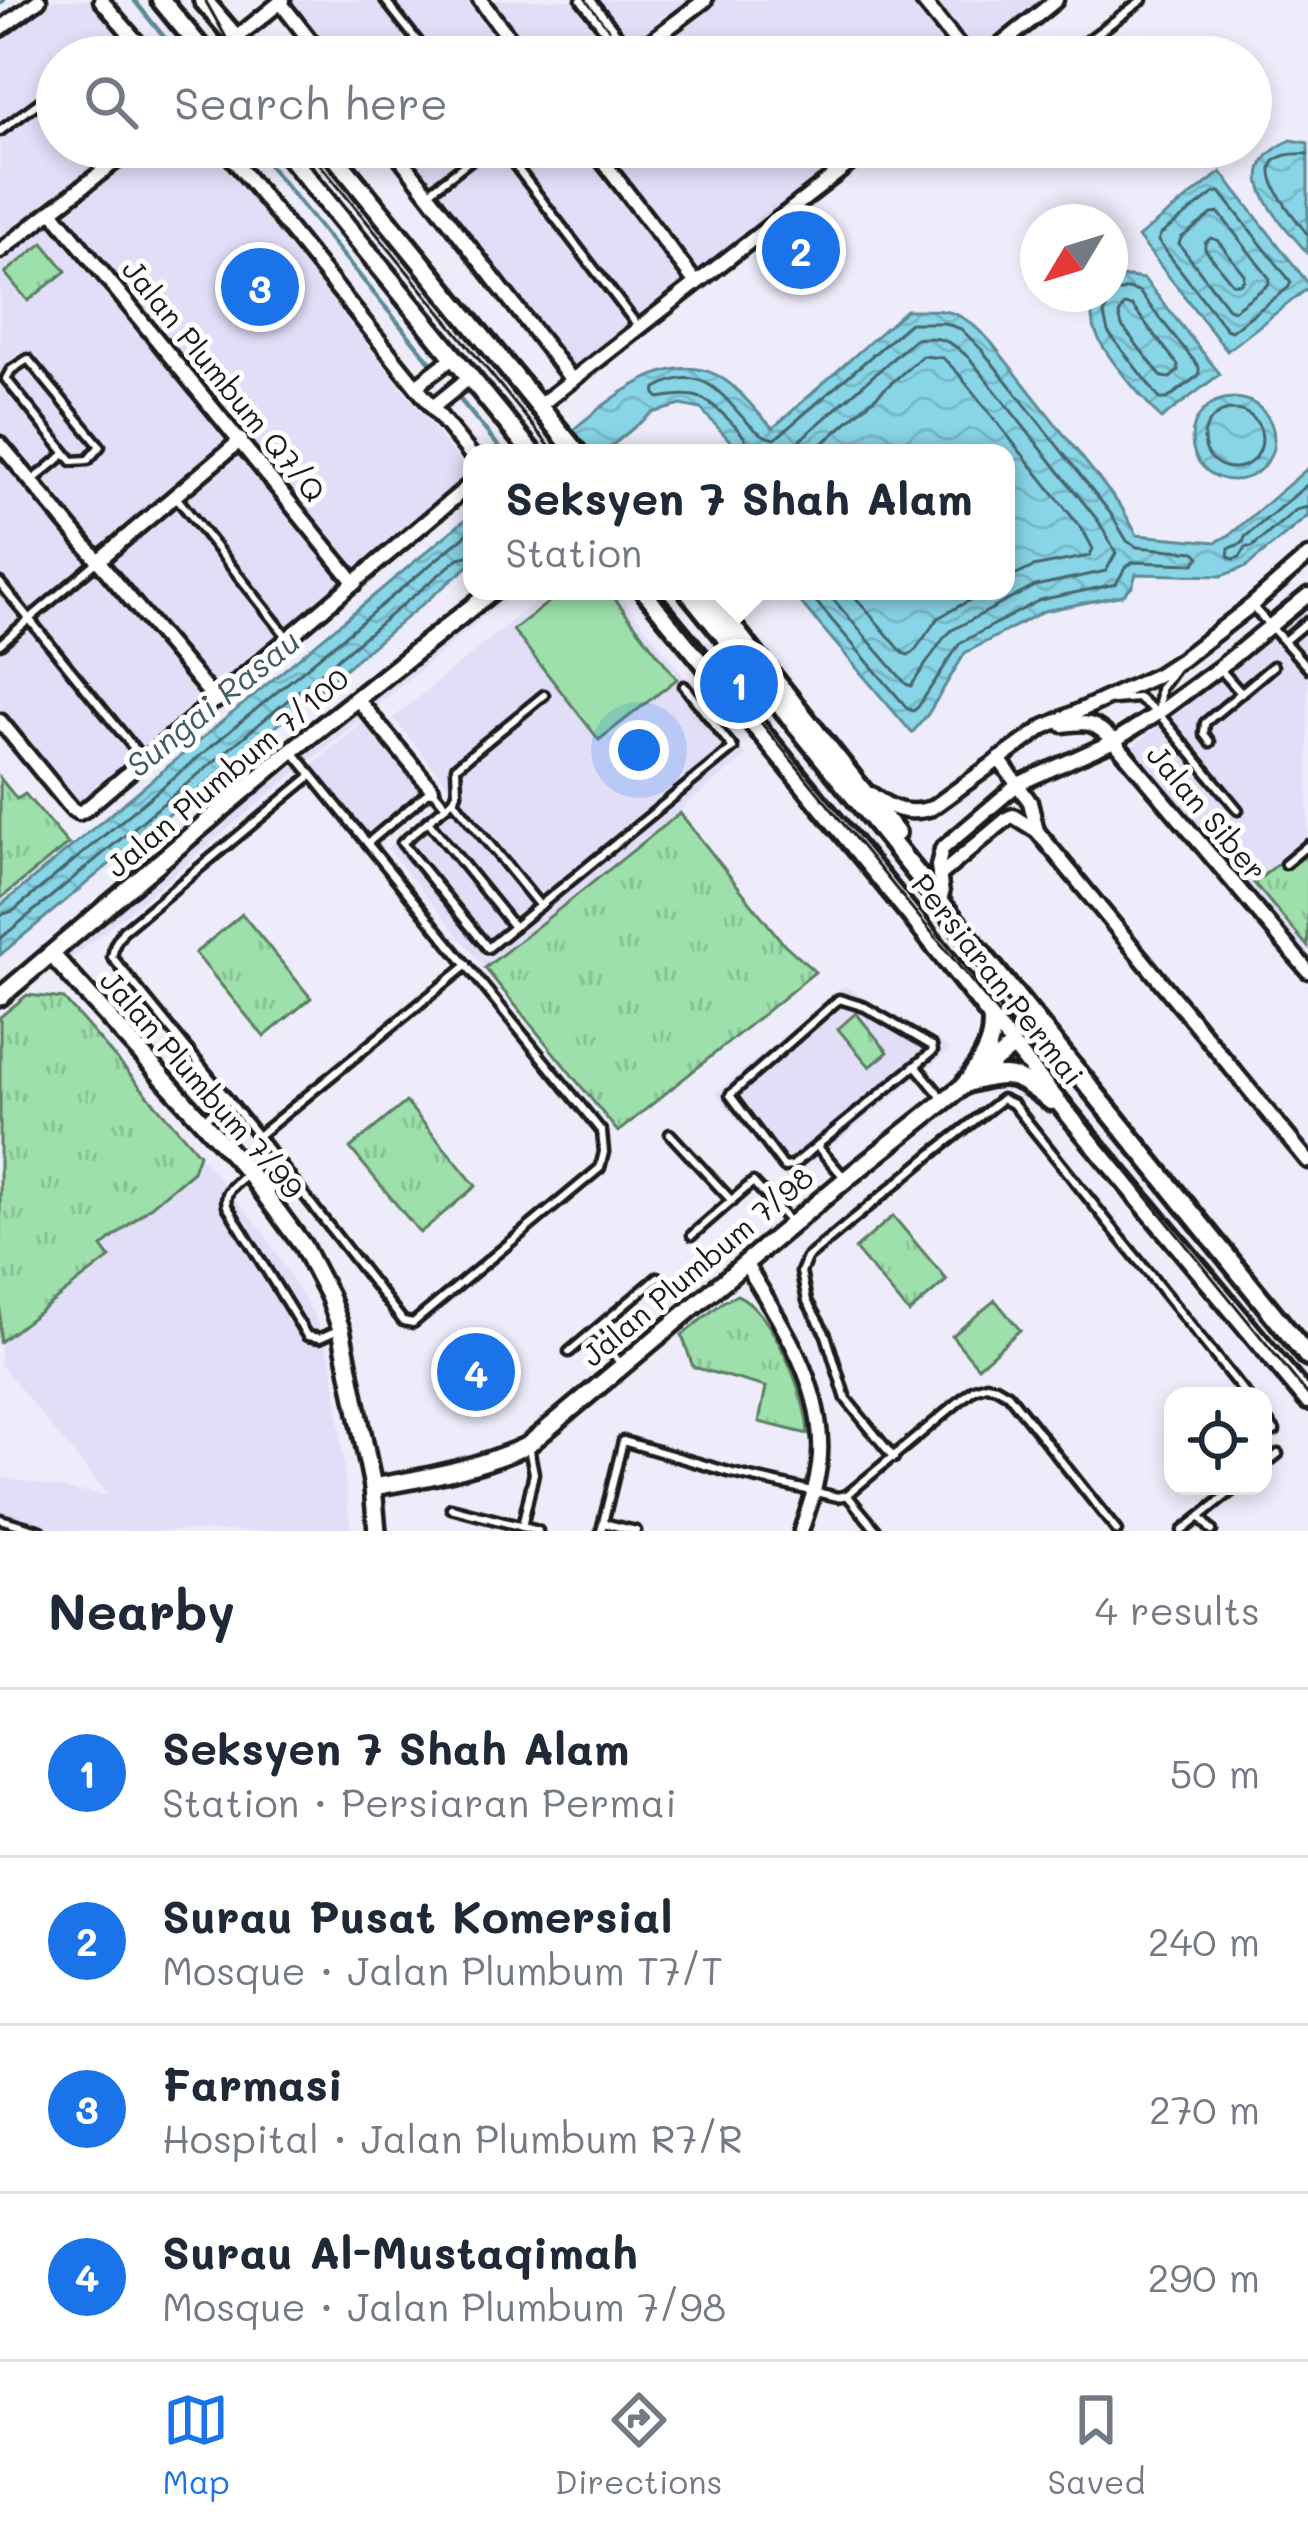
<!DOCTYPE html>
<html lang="en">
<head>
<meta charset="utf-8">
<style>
  :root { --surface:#fff; --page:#f2f2f3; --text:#1f2937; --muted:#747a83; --line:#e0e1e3; --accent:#1a73e8 }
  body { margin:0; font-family:Mali,sans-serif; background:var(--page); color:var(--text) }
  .controls { position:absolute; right:36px; bottom:36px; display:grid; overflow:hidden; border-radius:24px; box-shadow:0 6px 18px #0003 }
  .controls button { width:108px; height:108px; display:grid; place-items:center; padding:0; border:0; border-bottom:3px solid var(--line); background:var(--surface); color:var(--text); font:60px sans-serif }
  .compass { position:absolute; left:1020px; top:204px; width:108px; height:108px; border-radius:50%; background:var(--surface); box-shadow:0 6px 18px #0003; rotate:232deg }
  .you { position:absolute; left:639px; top:750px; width:42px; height:42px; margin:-30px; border:9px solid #fff; border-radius:50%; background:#1a73e8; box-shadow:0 0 0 18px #1a73e833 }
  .badge { display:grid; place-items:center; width:78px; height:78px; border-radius:50%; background:var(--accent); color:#fff; font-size:39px; font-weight:700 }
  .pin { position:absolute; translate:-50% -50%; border:6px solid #fff; box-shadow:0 3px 12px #0006 }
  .popup { position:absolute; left:463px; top:444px; width:552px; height:156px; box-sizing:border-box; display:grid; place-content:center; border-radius:24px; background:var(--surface); filter:drop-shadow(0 3px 9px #0005); font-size:39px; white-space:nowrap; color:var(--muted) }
  .popup b { font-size:45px; color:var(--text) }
  .popup::after { content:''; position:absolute; left:50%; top:100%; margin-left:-24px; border:24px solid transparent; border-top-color:var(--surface) }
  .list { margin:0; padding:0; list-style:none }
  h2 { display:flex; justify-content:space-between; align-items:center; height:156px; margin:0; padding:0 48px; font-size:51px }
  h2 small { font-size:39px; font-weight:400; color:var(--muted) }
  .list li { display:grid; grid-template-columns:78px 1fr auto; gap:36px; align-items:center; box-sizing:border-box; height:168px; padding:0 48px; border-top:3px solid var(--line) }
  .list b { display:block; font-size:45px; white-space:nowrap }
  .list p { margin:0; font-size:39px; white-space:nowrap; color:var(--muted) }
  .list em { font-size:39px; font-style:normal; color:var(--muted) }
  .icon { flex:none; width:66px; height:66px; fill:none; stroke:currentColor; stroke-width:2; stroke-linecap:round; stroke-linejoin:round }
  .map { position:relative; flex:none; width:1308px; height:1531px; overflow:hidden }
  .search { position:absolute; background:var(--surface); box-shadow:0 6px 18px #0003; left:36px; right:36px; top:36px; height:132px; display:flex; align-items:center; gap:30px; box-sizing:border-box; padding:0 42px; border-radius:66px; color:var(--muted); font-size:45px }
  .sheet { height:828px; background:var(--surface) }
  nav { display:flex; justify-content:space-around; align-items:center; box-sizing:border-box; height:168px; border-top:3px solid var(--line); background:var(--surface); font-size:33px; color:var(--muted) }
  nav a { display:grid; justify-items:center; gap:6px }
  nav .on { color:var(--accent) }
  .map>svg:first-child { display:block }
  .built { fill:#e2def8 }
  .grass { fill:url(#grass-tufts); stroke:#5c7e64; stroke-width:3 }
  .garden { fill:#9de0ab; stroke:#5c7e64; stroke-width:3 }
  .water { fill:url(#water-waves); stroke:#5d8b96; stroke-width:3 }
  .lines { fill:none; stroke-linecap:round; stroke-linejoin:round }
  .shore { stroke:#47666d; stroke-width:3 }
  .stream { stroke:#5d8b96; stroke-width:4.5 }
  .service-casing { stroke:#1c1c1c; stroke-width:15 }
  .minor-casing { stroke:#1c1c1c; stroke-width:21 }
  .tertiary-casing { stroke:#1c1c1c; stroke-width:24 }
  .secondary-casing { stroke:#1c1c1c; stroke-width:26 }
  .service { stroke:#fff; stroke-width:6 }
  .minor { stroke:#fff; stroke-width:12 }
  .tertiary { stroke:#fff; stroke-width:15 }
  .secondary { stroke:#fff; stroke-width:16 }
  .tram { stroke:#1c1c1c; stroke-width:3 }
  .labels { text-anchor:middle; stroke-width:10; stroke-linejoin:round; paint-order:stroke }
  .street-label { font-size:30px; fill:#1c1c1c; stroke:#fff }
  .water-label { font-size:33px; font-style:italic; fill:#425d63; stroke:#fff }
</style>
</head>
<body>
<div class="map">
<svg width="1308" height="1531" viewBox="0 0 1308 1531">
  <defs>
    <pattern id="grass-tufts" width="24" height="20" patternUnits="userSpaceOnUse" patternTransform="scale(3)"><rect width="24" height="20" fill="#9de0ab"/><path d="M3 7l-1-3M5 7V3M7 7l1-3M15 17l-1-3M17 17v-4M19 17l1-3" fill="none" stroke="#87c093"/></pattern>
    <pattern id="water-waves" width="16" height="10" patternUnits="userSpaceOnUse" patternTransform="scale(3)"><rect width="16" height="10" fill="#88d5e7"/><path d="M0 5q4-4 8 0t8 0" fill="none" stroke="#75b6c6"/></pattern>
  </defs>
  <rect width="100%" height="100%" fill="#eeecfb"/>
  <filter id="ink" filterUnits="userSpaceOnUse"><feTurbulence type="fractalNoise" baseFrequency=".00833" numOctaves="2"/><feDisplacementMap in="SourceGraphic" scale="24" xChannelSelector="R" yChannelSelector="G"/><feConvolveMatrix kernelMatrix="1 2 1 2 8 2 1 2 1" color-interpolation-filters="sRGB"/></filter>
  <g filter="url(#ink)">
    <!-- built -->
    <g class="built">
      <path d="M 55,0 L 92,0 L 140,57 L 57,57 L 57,147 L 211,147 L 472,477 L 340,589 L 75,804 L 0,713 L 0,43 Z"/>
      <path d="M 285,0 L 1039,0 L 970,57 L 329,57 Z"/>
      <path d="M 399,147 L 859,147 L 573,372 Z"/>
      <path d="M 477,591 L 515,591 L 69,961 L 53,940 Z"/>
      <path d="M 537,591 L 617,591 L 747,756 L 484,967 L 387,848 L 454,793 L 393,718 L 536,601 Z"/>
      <path d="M 1308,605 L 1308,962 L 1131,748 Z"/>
      <path d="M 367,719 L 424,790 L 369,837 L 311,766 Z"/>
      <path d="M 844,986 L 951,1049 L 788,1182 L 716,1093 Z"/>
      <path d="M 58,1002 L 204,1160 L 264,1233 L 316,1319 L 333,1365 L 351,1531 L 0,1531 L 0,1477 L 108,1496 L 0,1364 L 0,1025 Z"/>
    </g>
    <!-- grass -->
    <g class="grass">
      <path d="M 43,243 L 66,271 L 28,301 L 5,273 Z"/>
      <path d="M 0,778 L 17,799 L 25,794 L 68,844 L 0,899 Z"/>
      <path d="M 680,813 L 782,942 L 815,972 L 618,1132 L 485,968 Z"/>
      <path d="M 1308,840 L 1308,947 L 1254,883 Z"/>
      <path d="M 242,914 L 311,998 L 264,1037 L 195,953 Z"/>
      <path d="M 27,995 L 64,999 L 199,1154 L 193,1171 L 102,1247 L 110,1258 L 0,1342 L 0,1017 Z"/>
      <path d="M 856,1013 L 888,1052 L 870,1067 L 838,1029 Z"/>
      <path d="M 406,1102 L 476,1186 L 420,1233 L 350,1148 Z"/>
      <path d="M 893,1216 L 947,1280 L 909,1313 L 855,1249 Z"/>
      <path d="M 737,1295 C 773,1310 807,1397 808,1434 L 759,1422 L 766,1387 L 693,1367 L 682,1335 L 723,1302 Z"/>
    </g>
    <!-- garden -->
    <g class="garden">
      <path d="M 563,591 L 609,591 L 677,679 L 599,740 L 513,630 Z"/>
      <path d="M 995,1300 L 1020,1330 L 978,1367 L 952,1336 Z"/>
    </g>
    <!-- water -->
    <g class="water">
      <path d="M 1291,140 L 1308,143 L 1308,254 C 1279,218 1224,170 1291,140 Z"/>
      <path d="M 1221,172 L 1308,283 L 1308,288 L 1227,351 L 1138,237 Z"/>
      <path d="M 1129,277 L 1144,279 L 1220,374 L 1161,419 C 1142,395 1089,344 1092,312 C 1092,306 1096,300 1099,294 L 1110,294 L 1110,283 L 1117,278 Z"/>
      <path d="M 906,310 C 952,310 957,308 991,342 L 1122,508 L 1137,535 L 1216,542 L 1231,534 L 1308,468 L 1308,516 L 1246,567 L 1221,576 L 1136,574 L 1132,586 L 1123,595 L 1044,611 L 965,653 L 928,714 L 912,733 L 791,591 L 1006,591 L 1006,453 L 741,453 L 701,409 L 681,405 L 652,413 L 603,453 L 546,453 C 589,418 667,337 726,381 C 743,393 757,413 773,428 Z"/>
      <circle cx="1233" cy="439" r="41"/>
      <path d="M 472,514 L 472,563 L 0,955 L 0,906 Z"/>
    </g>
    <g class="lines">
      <!-- shore -->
      <g class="shore">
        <path d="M 1308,154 C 1235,149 1289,210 1308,235"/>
        <path d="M 1220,192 L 1291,282 L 1288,288 L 1231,331 L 1226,329 L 1158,241 L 1160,235 L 1214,193 Z"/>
        <path d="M 1219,213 L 1270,279 L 1268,285 L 1234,310 L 1228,308 L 1179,244 L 1181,238 L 1212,214 Z"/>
        <path d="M 1211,238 L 1217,240 L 1244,274 L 1244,280 L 1239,284 L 1232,283 L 1205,249 L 1205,243 Z"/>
        <path d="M 1110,294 L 1104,315 L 1108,332 L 1160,399 L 1167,399 L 1199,375 L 1199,367 L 1139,292 L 1128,289 L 1110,294"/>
        <path d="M 1124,305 L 1132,306 L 1178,365 L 1178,371 L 1170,378 L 1162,377 L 1122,326 L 1119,315 Z"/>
        <circle cx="1233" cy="439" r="29"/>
        <path d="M 750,453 C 748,439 739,430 729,420 C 704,395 695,391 659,398 L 655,394 L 656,388 C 721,351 734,433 775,439 L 910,323 L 944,323 L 961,329 L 982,350 L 1111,514 L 1127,541 L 1137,547 L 1195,552 L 1200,557 L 1194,564 L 1133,562 L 1125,568 L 1116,584 L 1040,600 L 960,643 L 918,707 L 913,711 L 908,709 L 807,591"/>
        <path d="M 780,453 L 792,447 L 915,339 C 941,335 953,342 971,360 L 1099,522 L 1116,553 L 1106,571 L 1035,586 L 952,630 L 943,639 L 911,686 L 906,684 L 826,591"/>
        <path d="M 812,453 L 922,356 L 943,358 L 957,372 L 1084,532 L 1093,549 L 1089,556 L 1033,567 L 1006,580"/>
        <path d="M 1308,484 L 1245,537 L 1243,543 L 1229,548 L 1228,556 L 1233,559 L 1240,557 L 1246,547 L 1252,547 L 1296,510 L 1308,507"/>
        <path d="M 850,591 L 903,653 L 908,655 L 913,653 L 938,618 L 986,591"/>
        <path d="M 0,915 L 13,911 L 472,530"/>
        <path d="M 0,939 L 459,558 L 472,555"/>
      </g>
      <!-- stream -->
      <g class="stream">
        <path d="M 134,0 L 180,57"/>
        <path d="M 0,3 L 4,0"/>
        <path d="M 254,147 L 432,364"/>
        <path d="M 458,397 L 504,453"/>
      </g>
      <defs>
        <g id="service">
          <path d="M 385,0 L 430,57"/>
          <path d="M 581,0 L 625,57"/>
          <path d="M 591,0 L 633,54"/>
          <path d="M 1066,57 L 1142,0"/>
          <path d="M 0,131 L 57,89"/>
          <path d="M 501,147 L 637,325"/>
          <path d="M 428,193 L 487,147"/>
          <path d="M 28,359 L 100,446 L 88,460 L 72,461 L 6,379 L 11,370 Z"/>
          <path d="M 32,481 L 65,454"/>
          <path d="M 177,498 L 288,638"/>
          <path d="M 0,583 L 142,758"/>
          <path d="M 1254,608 L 1308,668"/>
          <path d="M 1284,641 L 1308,621"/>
          <path d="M 0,644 L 98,561"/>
          <path d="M 1219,668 L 1241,693"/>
          <path d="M 544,695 L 456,767 L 457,793 L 453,800 L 402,843 L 488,948 L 733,748 L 684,686"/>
          <path d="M 1113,700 L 1138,698 L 1158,713 L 1238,810"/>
          <path d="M 1159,710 L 1160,689 L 1175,668"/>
          <path d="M 1210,742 L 1204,734 L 1205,723 L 1273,666"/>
          <path d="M 294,753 L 602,1132 L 604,1152 L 600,1168 L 413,1323 L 403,1321 L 258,1136 L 112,957 L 115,944 L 123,931 L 312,775"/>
          <path d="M 453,800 L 540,906"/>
          <path d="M 428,821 L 514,927"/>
          <path d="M 369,842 L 432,789 L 446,806"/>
          <path d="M 1285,864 L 1308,845"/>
          <path d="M 839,999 L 865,1007 L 932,1046 L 933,1051 L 792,1166 L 784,1167 L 730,1095 Z"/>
          <path d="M 916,1066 L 944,1100"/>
          <path d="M 204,1120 L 227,1098"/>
          <path d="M 670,1134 L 732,1201"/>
          <path d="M 258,1136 L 467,965"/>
          <path d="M 817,1146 L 843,1176"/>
          <path d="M 247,1174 C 236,1184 223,1190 227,1206 L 307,1336 L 320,1338 L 338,1330"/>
          <path d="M 267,1192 L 290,1176"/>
          <path d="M 692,1235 L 753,1182 L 789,1221"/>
          <path d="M 595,1331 L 620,1363"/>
          <path d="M 569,1352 L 658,1277"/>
          <path d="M 1263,1416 L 1275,1431"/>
          <path d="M 894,1458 L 846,1399 L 826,1335 L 807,1301 L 801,1272 L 807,1258 L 932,1154 L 1002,1099 L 1013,1104 L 1247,1396"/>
          <path d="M 1263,1466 L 1278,1454"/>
          <path d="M 847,1495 L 974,1389 L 986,1385 L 996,1387 L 1008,1394 L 1117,1531"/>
          <path d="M 847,1495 L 877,1531"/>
          <path d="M 451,1508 L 538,1531"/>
          <path d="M 1200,1517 L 1212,1531"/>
          <path d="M 0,1519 L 41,1531"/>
          <path d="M 603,1523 L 636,1531"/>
          <path d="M 522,1527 L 534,1473 L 529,1448"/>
          <path d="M 601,1531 L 623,1441 L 732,1473 L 838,1497 L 847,1495"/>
          <path d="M 1182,1531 L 1238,1486"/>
        </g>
        <g id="minor">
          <path d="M 101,0 L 150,57"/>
          <path d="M 480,0 L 524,57"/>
          <path d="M 922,0 L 968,57"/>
          <path d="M 280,2 L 323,57"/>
          <path d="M 0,29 L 39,0"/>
          <path d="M 236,38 L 283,0"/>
          <path d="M 630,57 L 705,0"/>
          <path d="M 986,57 L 1056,0"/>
          <path d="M 223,147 L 472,456"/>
          <path d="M 392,147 L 572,380"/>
          <path d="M 592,147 L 696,283"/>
          <path d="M 52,211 L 355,583"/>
          <path d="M 0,251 L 134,147"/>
          <path d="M 416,386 L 454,357"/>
          <path d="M 539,406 L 871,147"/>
          <path d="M 433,407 L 470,377"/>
          <path d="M 0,444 L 216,701"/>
          <path d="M 99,560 L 241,440"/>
          <path d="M 358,700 L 432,789"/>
          <path d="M 0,721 L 72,809 L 79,813 L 86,809 L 472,483"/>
          <path d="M 1063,725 C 1090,721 1093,722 1114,741 L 1308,971"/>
          <path d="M 999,759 L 1030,802 L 1037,831"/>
          <path d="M 871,794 C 891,809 907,816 932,808 L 1044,727 L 1158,675 L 1181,660 L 1252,605 L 1308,556"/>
          <path d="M 939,876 L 1008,818 L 1013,816 L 1037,831 L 1308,1161"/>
          <path d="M 942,894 L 938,866 L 942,849 L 1018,784 L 1114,741 L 1158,713 L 1219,668 L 1308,595"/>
          <path d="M 745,1263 C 778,1318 818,1375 820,1441 C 822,1471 811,1502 801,1531"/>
        </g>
        <g id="tertiary">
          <path d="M 52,955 L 249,1173 L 303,1246 L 329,1296 L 341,1329 L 373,1487 L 377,1531"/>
          <path d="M 0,997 L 292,750 L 492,591"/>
          <path d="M 373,1487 C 426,1478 479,1468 528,1445 L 846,1179 L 1030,1033"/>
        </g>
        <g id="secondary">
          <path d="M 161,0 L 208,57"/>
          <path d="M 203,0 L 252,57"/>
          <path d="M 282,147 L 532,453"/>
          <path d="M 327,147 L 577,453"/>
          <path d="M 645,591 L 911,915 L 1067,1112 L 1308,1400"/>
          <path d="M 688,591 L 1308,1357"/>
          <path d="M 704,591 L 896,833"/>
          <path d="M 966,1083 C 1013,1071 1013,1073 1051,1101"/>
          <path d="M 967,1083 C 982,1061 996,1041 991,1014"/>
        </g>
      </defs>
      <!-- service casing -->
      <use href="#service" class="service-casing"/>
      <!-- minor casing -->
      <use href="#minor" class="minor-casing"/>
      <!-- tertiary casing -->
      <use href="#tertiary" class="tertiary-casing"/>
      <!-- secondary casing -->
      <use href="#secondary" class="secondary-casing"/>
      <!-- service -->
      <use href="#service" class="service"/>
      <!-- minor -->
      <use href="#minor" class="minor"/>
      <!-- tertiary -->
      <use href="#tertiary" class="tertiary"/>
      <!-- secondary -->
      <use href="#secondary" class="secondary"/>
      <!-- tram -->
      <g class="tram">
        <path d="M 205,0 L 237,57"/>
        <path d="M 306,147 L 555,453"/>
        <path d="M 654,591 L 1308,1395"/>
      </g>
    </g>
  </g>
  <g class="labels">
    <!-- street labels -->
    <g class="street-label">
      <text transform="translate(223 381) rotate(51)" y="10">Jalan Plumbum Q7/Q</text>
      <text transform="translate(228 773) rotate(-40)" y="10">Jalan Plumbum 7/100</text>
      <text transform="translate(1206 813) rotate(50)" y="10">Jalan Siber</text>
      <text transform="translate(997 980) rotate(52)" y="10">Persiaran Permai</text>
      <text transform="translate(201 1085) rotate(49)" y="10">Jalan Plumbum 7/99</text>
      <text transform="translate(698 1267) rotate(-40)" y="10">Jalan Plumbum 7/98</text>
    </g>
    <!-- water labels -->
    <g class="water-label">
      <text transform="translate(213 703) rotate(-39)" y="12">Sungai Rasau</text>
    </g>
  </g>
</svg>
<div class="controls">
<button><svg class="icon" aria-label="locate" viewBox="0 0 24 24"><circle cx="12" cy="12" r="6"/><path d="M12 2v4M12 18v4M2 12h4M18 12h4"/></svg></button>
</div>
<svg class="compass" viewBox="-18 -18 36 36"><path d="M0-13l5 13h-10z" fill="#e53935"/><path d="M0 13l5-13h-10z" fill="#747a83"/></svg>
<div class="you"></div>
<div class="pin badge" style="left:739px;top:684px">1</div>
<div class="popup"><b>Seksyen 7 Shah Alam</b>Station</div>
<div class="pin badge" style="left:801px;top:250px">2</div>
<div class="pin badge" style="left:260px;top:287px">3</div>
<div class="pin badge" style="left:476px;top:1372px">4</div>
<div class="search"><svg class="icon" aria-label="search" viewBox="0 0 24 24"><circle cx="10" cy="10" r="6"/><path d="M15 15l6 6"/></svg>Search here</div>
</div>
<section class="sheet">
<h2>Nearby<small>4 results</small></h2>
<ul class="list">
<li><span class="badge">1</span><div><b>Seksyen 7 Shah Alam</b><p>Station · Persiaran Permai</p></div><em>50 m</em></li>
<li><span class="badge">2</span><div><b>Surau Pusat Komersial</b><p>Mosque · Jalan Plumbum T7/T</p></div><em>240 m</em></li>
<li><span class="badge">3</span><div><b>Farmasi</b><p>Hospital · Jalan Plumbum R7/R</p></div><em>270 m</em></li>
<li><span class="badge">4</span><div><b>Surau Al-Mustaqimah</b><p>Mosque · Jalan Plumbum 7/98</p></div><em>290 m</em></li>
</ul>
</section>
<nav>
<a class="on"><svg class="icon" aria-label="map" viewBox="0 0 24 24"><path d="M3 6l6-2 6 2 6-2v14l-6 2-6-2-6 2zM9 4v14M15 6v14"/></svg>Map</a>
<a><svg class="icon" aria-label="directions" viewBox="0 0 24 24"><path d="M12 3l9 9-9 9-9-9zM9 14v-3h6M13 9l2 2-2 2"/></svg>Directions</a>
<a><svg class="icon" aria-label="saved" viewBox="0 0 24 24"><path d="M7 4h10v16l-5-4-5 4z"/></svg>Saved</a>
</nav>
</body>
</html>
